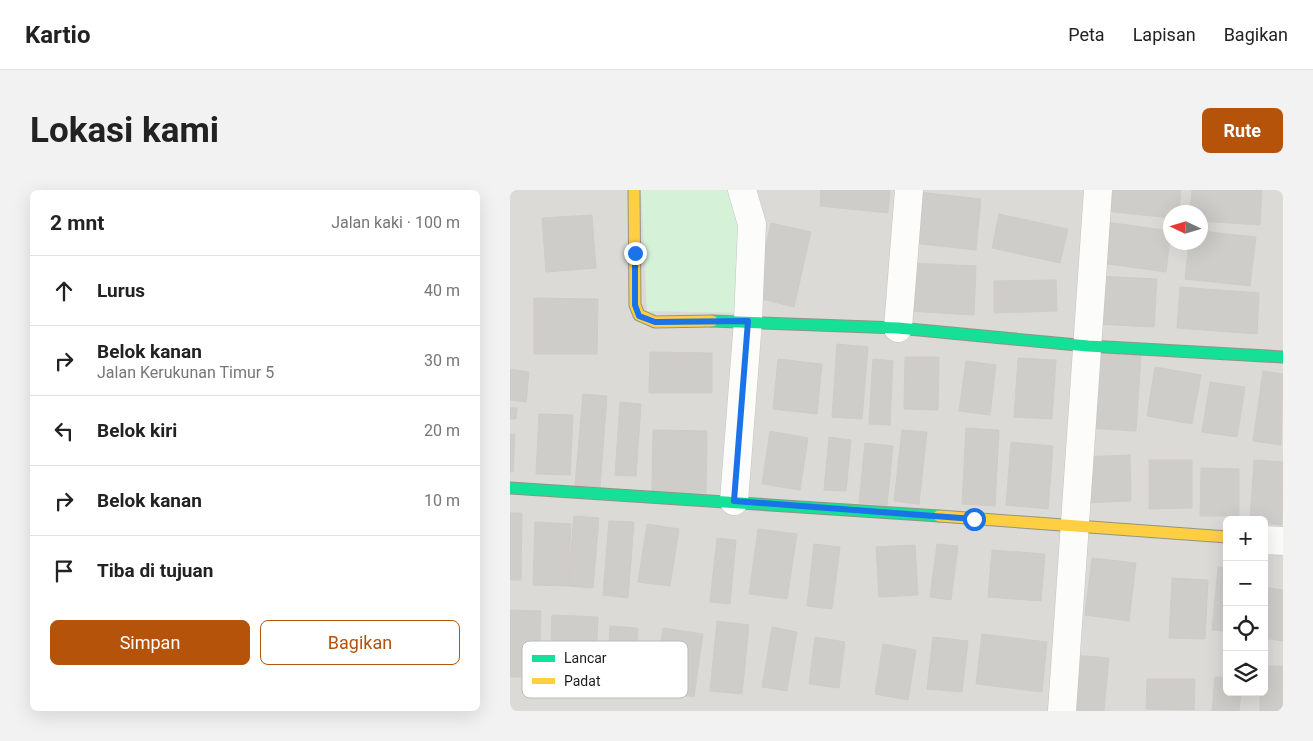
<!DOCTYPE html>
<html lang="id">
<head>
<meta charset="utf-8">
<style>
  :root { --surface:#fff; --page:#f2f2f2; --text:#222; --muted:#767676; --line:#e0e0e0; --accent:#b45309 }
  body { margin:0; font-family:Roboto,sans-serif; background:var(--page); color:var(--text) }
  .controls { position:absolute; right:15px; bottom:15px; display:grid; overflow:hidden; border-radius:8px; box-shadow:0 5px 20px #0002 }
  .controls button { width:45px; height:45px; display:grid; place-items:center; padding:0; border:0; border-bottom:1px solid var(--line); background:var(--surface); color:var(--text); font:25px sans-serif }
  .compass { position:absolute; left:653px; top:15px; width:45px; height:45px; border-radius:50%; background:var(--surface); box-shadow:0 5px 20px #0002; rotate:274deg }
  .stop { position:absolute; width:15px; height:15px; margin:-11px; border:4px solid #1a73e8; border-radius:50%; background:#fff }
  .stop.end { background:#1a73e8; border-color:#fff; box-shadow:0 1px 5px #0008 }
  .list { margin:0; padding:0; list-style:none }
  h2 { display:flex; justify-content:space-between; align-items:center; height:65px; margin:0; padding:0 20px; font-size:21px }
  h2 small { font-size:16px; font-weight:400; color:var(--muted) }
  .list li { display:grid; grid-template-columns:32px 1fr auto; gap:15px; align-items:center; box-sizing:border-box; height:70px; padding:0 20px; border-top:1px solid var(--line) }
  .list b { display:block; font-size:19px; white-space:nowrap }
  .list p { margin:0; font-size:16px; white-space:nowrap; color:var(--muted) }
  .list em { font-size:16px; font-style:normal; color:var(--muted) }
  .actions { display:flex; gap:10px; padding:15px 20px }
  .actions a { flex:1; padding:11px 0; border:1px solid var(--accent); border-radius:8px; text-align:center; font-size:18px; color:var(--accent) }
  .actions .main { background:var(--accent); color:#fff }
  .icon { flex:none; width:28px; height:28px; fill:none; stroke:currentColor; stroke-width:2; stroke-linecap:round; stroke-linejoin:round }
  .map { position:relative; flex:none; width:773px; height:521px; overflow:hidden; border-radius:8px }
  header { display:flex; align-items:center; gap:30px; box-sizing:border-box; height:70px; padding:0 25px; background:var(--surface); border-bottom:1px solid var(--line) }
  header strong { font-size:24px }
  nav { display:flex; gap:28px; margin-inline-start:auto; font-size:18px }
  .intro { display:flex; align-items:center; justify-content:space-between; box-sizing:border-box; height:120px; padding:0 30px }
  h1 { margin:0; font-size:35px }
  .button { padding:12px 22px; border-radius:8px; background:var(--accent); color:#fff; font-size:18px; font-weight:700 }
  main { display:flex; gap:30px; padding:0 30px }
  aside { flex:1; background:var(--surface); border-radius:8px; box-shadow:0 5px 20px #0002 }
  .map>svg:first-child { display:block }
  .residential { fill:#dbdad7; fill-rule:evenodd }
  .park { fill:#d5f1d8 }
  .building { fill:#cecdc9; stroke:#cfccc8 }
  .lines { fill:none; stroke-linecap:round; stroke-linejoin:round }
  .street-casing { stroke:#c4c4c2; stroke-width:29 }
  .fast-casing { stroke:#91957f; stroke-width:13 }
  .slow-casing { stroke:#91957f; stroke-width:13 }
  .street { stroke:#fcfcfb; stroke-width:28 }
  .fast { stroke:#16e098; stroke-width:11 }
  .slow { stroke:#ffcf43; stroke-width:11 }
  .route { stroke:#1a73e8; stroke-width:6 }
  .key { fill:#fff; stroke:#bbb; stroke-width:1 }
  .key-label { font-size:14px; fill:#1d1d1d }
</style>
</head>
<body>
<header>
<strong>Kartio</strong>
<nav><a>Peta</a><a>Lapisan</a><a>Bagikan</a></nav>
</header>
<div class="intro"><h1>Lokasi kami</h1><a class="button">Rute</a></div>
<main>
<aside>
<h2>2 mnt<small>Jalan kaki · 100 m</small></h2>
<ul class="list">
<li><svg class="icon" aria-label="ahead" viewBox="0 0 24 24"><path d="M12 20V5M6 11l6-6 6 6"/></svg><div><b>Lurus</b></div><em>40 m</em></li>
<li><svg class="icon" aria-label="right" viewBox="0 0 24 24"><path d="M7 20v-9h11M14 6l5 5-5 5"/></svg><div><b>Belok kanan</b><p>Jalan Kerukunan Timur 5</p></div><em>30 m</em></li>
<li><svg class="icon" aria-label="left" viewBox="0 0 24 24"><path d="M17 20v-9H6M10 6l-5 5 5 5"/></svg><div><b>Belok kiri</b></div><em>20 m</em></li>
<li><svg class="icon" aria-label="right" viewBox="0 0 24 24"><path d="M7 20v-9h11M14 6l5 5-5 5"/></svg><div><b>Belok kanan</b></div><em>10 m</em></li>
<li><svg class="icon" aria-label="arrive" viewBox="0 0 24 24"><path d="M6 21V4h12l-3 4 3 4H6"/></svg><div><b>Tiba di tujuan</b></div></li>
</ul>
<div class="actions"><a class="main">Simpan</a><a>Bagikan</a></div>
</aside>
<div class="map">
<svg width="773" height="521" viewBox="0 0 773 521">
  <rect width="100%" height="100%" fill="#ecebe6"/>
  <!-- residential -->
  <path class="residential" d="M 0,0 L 773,0 L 773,521 L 0,521 ZM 661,22 L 691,22 L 691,52 L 661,52 ZM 717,330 L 754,330 L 754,502 L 717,502 Z"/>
  <!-- park -->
  <path class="park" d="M 131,0 L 221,0 L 231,16 L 231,123 L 137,121 Z"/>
  <!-- building -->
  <g class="building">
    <path d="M 311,0 L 380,0 L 378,23 L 310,16 Z"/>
    <path d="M 597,0 L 671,0 L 669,22 L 661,22 L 661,28 L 595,21 Z"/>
    <path d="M 682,0 L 752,0 L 750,35 L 691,31 L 691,22 L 680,22 Z"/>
    <path d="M 408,2 L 471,9 L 466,60 L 402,53 Z"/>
    <path d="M 489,24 L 558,39 L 550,73 L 482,58 Z"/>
    <path d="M 82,25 L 86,78 L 36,82 L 32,28 Z"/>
    <path d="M 596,32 L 661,41 L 656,82 L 591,73 Z"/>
    <path d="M 261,33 L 301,42 L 284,117 L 244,107 Z"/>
    <path d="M 691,41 L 746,47 L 740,96 L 675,89 L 679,52 L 691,52 Z"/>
    <path d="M 400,73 L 466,76 L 464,125 L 397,121 Z"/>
    <path d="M 588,86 L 647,89 L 644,137 L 585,134 Z"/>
    <path d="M 546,90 L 547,121 L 484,123 L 484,91 Z"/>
    <path d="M 670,97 L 749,103 L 747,144 L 667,138 Z"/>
    <path d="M 24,108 L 88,109 L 87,164 L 24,164 Z"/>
    <path d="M 327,154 L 358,157 L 352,229 L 322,227 Z"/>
    <path d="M 140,162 L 202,163 L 202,203 L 139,203 Z"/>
    <path d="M 582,163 L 631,166 L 626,241 L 578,238 Z"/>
    <path d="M 395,167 L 429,167 L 428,220 L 394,219 Z"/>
    <path d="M 508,168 L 546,170 L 542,229 L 504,227 Z"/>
    <path d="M 268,169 L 312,174 L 307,224 L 263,219 Z"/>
    <path d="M 363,169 L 383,171 L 380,235 L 359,234 Z"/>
    <path d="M 456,171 L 486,175 L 480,225 L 449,221 Z"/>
    <path d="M 645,177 L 691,185 L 682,234 L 637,226 Z"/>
    <path d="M 0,179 L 19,182 L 16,212 L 0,210 Z"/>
    <path d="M 753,181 L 773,184 L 771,255 L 743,251 Z"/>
    <path d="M 700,192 L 735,197 L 727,247 L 692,242 Z"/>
    <path d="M 73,204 L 97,206 L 90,297 L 65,296 Z"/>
    <path d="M 110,212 L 131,214 L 126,286 L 105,285 Z"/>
    <path d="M 0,218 L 7,218 L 6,229 L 0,229 Z"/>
    <path d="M 29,224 L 63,225 L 60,285 L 26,284 Z"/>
    <path d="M 456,238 L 489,240 L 485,316 L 452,314 Z"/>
    <path d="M 143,240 L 197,241 L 196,303 L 142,302 Z"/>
    <path d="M 392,240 L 417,242 L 409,314 L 384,311 Z"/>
    <path d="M 260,241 L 298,248 L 290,300 L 252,294 Z"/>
    <path d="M 0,244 L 5,244 L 3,282 L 0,282 Z"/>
    <path d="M 319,247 L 341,250 L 336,301 L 314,300 Z"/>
    <path d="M 501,252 L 543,256 L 538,319 L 496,315 Z"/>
    <path d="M 355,253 L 383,256 L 377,315 L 349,313 Z"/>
    <path d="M 620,265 L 621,311 L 574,313 L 572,267 Z"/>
    <path d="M 639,270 L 682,270 L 682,318 L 639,319 Z"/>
    <path d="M 744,270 L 773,272 L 772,335 L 754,333 L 754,330 L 740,330 Z"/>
    <path d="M 691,278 L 729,279 L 729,326 L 690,326 Z"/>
    <path d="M 0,323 L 12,323 L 11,390 L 0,390 Z"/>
    <path d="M 64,326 L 89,328 L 83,398 L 58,396 Z"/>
    <path d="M 99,331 L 124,332 L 118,408 L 93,405 Z"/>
    <path d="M 25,332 L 61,334 L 58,396 L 23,395 Z"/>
    <path d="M 137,334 L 169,339 L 160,396 L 128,392 Z"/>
    <path d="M 248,339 L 287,344 L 277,409 L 239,404 Z"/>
    <path d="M 207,348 L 226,350 L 220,414 L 200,412 Z"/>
    <path d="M 304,354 L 330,357 L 322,419 L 297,416 Z"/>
    <path d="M 427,354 L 448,356 L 441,410 L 420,407 Z"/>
    <path d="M 405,355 L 408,405 L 369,407 L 366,357 Z"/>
    <path d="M 482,360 L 535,364 L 531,411 L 478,407 Z"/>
    <path d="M 582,368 L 626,373 L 619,431 L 575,425 Z"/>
    <path d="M 708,377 L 717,377 L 717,441 L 702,440 Z"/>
    <path d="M 662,388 L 698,390 L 695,449 L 659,448 Z"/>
    <path d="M 754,397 L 773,400 L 773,451 L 754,448 Z"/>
    <path d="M 0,420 L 31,421 L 29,487 L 0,487 Z"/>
    <path d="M 42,425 L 88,427 L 85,492 L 40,490 Z"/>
    <path d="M 207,431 L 239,435 L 232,504 L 200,501 Z"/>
    <path d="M 100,436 L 128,438 L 125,490 L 97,489 Z"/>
    <path d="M 262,437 L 287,442 L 277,501 L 252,497 Z"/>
    <path d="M 153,438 L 193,444 L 184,507 L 145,501 Z"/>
    <path d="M 472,444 L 537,452 L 532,502 L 466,494 Z"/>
    <path d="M 305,447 L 335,452 L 329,498 L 299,494 Z"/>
    <path d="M 423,447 L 458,451 L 452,502 L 417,499 Z"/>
    <path d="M 373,454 L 406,460 L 398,510 L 365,504 Z"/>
    <path d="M 562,465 L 599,468 L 594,521 L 557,521 Z"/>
    <path d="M 754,476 L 773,476 L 773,521 L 750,521 L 750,502 L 754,502 Z"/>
    <path d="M 705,487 L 717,488 L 717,502 L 731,502 L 729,521 L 702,521 Z"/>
    <path d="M 637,489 L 685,489 L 684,520 L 636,519 Z"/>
  </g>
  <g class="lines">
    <defs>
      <g id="street">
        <path d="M 388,138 L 399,0"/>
        <path d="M 224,311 L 238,131 L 242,34 L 232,0"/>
        <path d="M 754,350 L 773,351"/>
        <path d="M 552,521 L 588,0"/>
      </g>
      <g id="fast">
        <path d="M 202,131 L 388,138 L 578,156 L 773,167"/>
        <path d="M 0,298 L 429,326"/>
      </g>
      <g id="slow">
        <path d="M 124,0 L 125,115 L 129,125 L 145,132 L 202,131"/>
        <path d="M 429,326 L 717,347"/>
      </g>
    </defs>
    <!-- street casing -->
    <use href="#street" class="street-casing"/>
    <!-- fast casing -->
    <use href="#fast" class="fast-casing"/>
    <!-- slow casing -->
    <use href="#slow" class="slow-casing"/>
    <!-- street -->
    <use href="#street" class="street"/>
    <!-- fast -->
    <use href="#fast" class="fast"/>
    <!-- slow -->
    <use href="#slow" class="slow"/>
  </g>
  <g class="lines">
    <!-- route -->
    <path class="route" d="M 125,63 L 125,115 L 129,126 L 145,132 L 238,131 L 224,311 L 464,329"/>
  </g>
  <!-- legend -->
  <rect x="12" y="451" width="166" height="57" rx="8" class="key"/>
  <rect x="22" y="465" width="23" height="7" fill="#16e098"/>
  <rect x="22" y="488" width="23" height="6" fill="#ffcf43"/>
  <g class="key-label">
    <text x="54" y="473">Lancar</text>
    <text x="54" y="496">Padat</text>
  </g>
</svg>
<div class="controls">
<button>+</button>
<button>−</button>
<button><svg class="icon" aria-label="locate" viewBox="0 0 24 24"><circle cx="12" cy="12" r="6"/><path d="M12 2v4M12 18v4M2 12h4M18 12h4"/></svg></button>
<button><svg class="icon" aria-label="layers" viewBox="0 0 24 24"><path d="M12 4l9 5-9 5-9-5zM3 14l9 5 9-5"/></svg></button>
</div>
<svg class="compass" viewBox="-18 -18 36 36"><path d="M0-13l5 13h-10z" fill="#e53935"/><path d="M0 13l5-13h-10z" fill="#767676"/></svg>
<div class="stop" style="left:464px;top:329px"></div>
<div class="stop end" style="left:125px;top:63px"></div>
</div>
</main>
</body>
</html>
